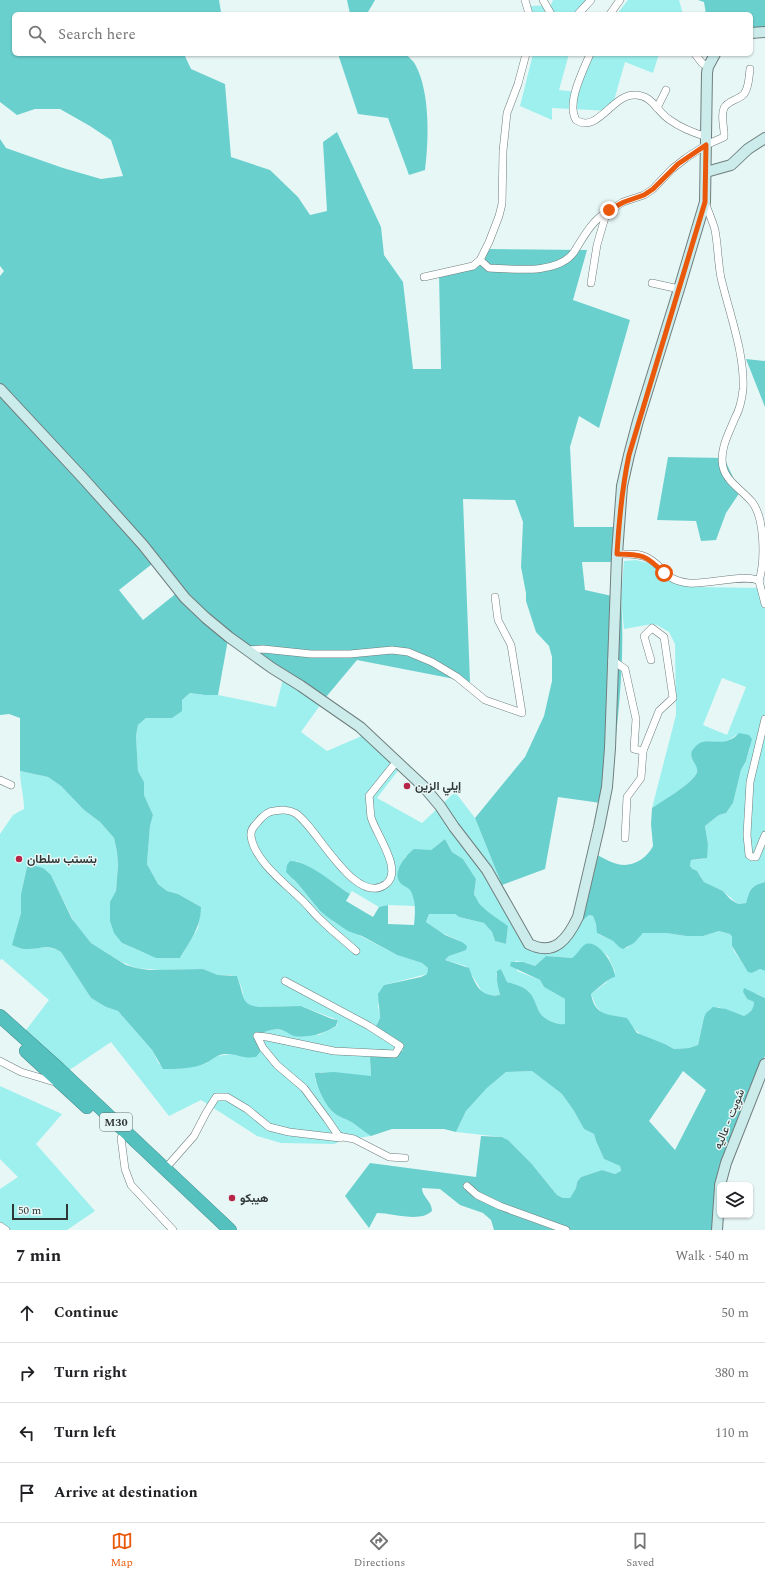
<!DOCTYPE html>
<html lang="en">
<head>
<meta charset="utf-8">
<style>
  :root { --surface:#fff; --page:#f2f2f2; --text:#202124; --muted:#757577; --line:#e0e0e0; --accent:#ea580c }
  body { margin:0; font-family:Spectral,Vazirmatn,serif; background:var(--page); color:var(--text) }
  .controls { position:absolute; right:12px; bottom:12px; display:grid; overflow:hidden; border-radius:6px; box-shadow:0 1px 3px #0004 }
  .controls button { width:36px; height:36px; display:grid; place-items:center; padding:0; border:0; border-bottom:1px solid var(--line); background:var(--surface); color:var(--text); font:20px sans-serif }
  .scale { position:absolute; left:12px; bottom:10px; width:56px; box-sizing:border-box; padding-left:4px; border:2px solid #303636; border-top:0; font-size:11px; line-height:14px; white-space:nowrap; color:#303636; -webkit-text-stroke:3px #e7f7f6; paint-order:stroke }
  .stop { position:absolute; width:12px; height:12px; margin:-9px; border:3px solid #ea580c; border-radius:50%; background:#fff }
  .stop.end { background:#ea580c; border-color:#fff; box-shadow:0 1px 4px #0008 }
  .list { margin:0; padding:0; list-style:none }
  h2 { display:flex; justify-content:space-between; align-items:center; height:52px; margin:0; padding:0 16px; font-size:17px }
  h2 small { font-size:13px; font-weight:400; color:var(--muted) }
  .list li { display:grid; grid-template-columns:26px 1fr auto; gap:12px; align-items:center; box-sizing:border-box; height:60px; padding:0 16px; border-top:1px solid var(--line) }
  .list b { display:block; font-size:15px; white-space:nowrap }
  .list em { font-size:13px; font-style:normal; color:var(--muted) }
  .icon { flex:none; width:22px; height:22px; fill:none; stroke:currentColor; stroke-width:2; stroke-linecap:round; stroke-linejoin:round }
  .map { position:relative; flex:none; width:765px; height:1230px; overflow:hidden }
  .search { position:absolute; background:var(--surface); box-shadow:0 1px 3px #0004; left:12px; right:12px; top:12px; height:44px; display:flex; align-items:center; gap:10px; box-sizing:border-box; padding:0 14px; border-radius:6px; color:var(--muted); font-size:15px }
  .sheet { height:292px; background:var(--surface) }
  nav { display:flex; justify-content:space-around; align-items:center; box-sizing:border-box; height:56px; border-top:1px solid var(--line); background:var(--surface); font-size:11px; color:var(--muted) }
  nav a { display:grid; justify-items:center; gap:2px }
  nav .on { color:var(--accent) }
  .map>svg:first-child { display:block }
  .green { fill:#9ef0ee; fill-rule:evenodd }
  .forest { fill:#6ad0ce; fill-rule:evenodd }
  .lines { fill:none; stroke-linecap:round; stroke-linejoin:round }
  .street-casing { stroke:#6f7d7d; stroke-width:8 }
  .secondary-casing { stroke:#6f7d7d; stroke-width:12 }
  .highway-casing { stroke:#47908f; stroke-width:14 }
  .street { stroke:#fff; stroke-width:7 }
  .secondary { stroke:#ccecec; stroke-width:10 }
  .highway { stroke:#54c1bf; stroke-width:13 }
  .route { stroke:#ea580c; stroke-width:5 }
  .poi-dot { fill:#b62547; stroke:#e7f7f6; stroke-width:1.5 }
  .labels { text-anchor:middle; stroke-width:3; stroke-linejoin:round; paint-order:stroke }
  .shield { fill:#e7f7f6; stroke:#677070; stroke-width:1 }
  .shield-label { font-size:11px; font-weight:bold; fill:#303636 }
  .poi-label { font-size:12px; font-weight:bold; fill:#303636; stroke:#e7f7f6; text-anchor:start }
  .street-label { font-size:12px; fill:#303636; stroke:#e7f7f6 }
</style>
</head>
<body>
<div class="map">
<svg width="765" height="1230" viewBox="0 0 765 1230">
  <rect width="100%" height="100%" fill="#e7f7f6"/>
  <!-- green -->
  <g class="green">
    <path d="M 553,0 L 588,0 L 580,14 L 531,14 L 531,6 L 551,5 Z"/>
    <path d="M 628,0 L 679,0 L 683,14 L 617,14 Z"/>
    <path d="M 533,54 L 569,54 L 559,90 L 577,92 L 592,54 L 659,54 L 653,73 L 625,62 L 611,111 L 552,108 L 552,120 L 520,106 Z"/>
    <path d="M 636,560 L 648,563 L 684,584 L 694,587 L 765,588 L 765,882 C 750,886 750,890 746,903 L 738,904 L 723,891 L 704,882 L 700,875 L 690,866 L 691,860 L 703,859 L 708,844 L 705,826 L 719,815 L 726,813 L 733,803 L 741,770 L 746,761 L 750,748 L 736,735 C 731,739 726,742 719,743 C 716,743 713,741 710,741 C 707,741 698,744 696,746 C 684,759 699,762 697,771 C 695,783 662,801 652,808 L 676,715 L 675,644 L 669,632 L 657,625 L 652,624 L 624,629 L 621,598 L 624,561 ZM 722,678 L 746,687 L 727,735 L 703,725 Z"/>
    <path d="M 285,671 L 326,697 L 301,732 L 327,751 L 371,732 L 404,763 L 377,798 L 422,823 L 455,792 L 475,818 L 502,885 L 514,920 L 530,942 L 547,944 L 558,940 L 574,924 L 582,921 L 589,915 L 593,916 L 596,924 L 598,934 L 613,941 L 619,947 L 627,948 L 643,933 L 666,933 L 686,936 L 703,936 L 719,931 L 730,934 L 732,937 L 732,946 L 734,951 L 746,968 L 752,973 L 760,969 L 765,971 L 765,998 L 758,994 L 743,992 L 747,999 L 754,1002 L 754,1007 L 748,1014 L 744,1016 L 718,1007 L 704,1016 L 698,1045 L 689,1048 L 674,1049 L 665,1044 L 641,1035 L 622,1017 L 603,1014 L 596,1006 L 591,994 C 600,987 609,982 615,972 L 608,956 L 595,946 L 572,958 L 546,956 L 535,966 L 523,962 L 515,961 L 517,971 L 540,980 L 544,987 L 565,999 L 565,1024 C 556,1025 545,1020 540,1013 C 536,1007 535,999 530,993 C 525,987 515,984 507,982 L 501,969 L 496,974 L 500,995 L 487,995 L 483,993 L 466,966 L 445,960 L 449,956 L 461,951 L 462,942 L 440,932 L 426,922 L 429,914 L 455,914 L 459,917 L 484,923 L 492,932 L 495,941 L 506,944 L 508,926 C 501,922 484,910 479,903 C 477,900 477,898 474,895 L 476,879 L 463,859 L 452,852 L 445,839 L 431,850 L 405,857 C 403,863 398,869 398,875 C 397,885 407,884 411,891 C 414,895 414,901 415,906 L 388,905 L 379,907 L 352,891 L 350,894 L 315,870 L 296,861 L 293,880 L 298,884 L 320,911 L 334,922 L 397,955 L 422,963 L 428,968 L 427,974 L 384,985 L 378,1006 L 380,1018 L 377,1023 L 403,1045 L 403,1051 L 378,1049 L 370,1058 L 371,1077 L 321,1072 L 315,1079 C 319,1089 325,1105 333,1112 C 339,1117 347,1119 353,1123 C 359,1127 364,1132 371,1136 L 344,1140 L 334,1144 L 281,1143 L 257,1136 L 201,1100 L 169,1116 L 111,1042 L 65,1073 L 23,1034 L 49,1000 L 2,959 L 0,960 L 0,834 L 13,815 L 24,809 C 24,796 20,784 20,771 L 48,777 L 61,786 L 84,810 L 100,822 L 114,838 L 117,852 L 118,865 L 116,891 L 110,909 L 122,943 L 144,953 L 180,958 L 198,928 L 201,907 L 178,894 L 167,891 L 158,884 L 147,864 L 150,826 L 153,815 L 144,795 L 144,782 L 138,771 L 136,736 L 138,725 L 146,718 L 172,718 L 182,700 L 190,693 L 205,695 L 218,695 L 276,707 ZM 27,867 L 51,875 L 75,924 L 91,943 L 120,961 L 136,968 L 161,970 L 203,969 L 218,975 L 232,975 C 234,977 237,979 239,982 C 247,995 237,1005 259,1007 L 301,1006 L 338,1020 L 337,1026 L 319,1035 L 272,1029 L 258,1034 L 232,1054 L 217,1056 L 207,1063 L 196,1066 L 177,1069 L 159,1064 L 152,1050 L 118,1011 L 106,1007 L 91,998 L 61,952 C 49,944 39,949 25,949 C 21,949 17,947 13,945 L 21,913 L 21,894 Z"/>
    <path d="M 532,1071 L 562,1094 L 574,1111 L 584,1129 L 594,1134 L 596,1141 L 604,1159 L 620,1166 L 621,1172 L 615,1174 L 602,1170 L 581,1177 L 577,1182 L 576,1188 L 570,1198 L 563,1198 L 557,1195 L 531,1163 L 508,1140 L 502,1137 L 456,1132 L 466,1111 L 487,1088 L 506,1072 Z"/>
    <path d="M 0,1086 L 62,1114 L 36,1144 L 95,1211 L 67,1230 L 4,1230 L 0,1227 L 0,1189 L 18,1177 L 0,1159 Z"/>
  </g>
  <!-- forest -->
  <g class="forest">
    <path d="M 0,0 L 219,0 L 221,12 L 209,14 L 14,14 L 14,54 L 184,54 L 191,69 L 225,84 L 231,157 L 270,170 L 298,197 L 310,215 L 327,211 L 323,142 L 337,132 L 381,227 L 384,255 L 403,282 L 413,369 L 441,369 L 439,274 L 467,269 L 490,249 L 587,250 L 573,300 L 630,320 L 599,428 L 579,416 L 570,447 L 574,527 L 614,527 L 615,562 L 582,562 L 585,590 L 621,598 C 626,666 616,736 608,804 L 558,797 L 545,869 L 502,885 L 475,818 L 525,757 L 544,716 L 552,681 L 552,657 L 549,646 L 536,632 L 526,601 L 526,593 L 521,567 L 523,522 L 515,500 L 463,499 L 470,682 L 357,660 L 326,697 L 229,634 L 218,695 L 205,695 L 190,693 L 182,700 L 182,711 L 172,718 L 146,718 L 138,725 L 136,736 L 138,771 L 144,782 L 144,795 L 153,815 L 150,826 L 147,864 L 158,884 L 167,891 L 178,894 L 201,907 C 201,927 190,941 180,958 L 156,958 L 122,943 L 114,933 L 110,921 L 110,902 L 116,891 L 118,865 L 117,852 L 114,838 L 100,822 L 84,810 L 61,786 L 48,777 L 20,771 L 20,718 L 9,714 L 0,715 L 0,276 L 4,271 L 0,266 L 0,139 L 6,148 L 63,168 L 101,179 L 123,176 L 111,140 L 90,126 L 60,109 L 35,109 L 17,115 L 0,102 ZM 152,564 L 178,592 L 143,620 L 119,590 Z"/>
    <path d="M 347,0 L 375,0 L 368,12 L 369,14 L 350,14 Z"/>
    <path d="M 698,0 L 765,0 L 765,35 L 751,36 L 751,14 L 706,14 L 704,2 Z"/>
    <path d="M 338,54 L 406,54 C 409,58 414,61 416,66 C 430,93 429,140 425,170 L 409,175 L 388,118 L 358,114 Z"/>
    <path d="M 746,359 L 765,361 L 765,407 Z"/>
    <path d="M 668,457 L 724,458 L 740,492 L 726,513 L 716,540 L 701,541 L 696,521 L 657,520 Z"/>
    <path d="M 739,733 L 749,735 L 752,739 L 746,761 L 741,770 L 733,803 L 726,813 L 719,815 L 705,826 L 708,844 L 707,858 L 691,860 L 690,866 L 693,869 L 697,871 L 704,882 L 723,891 L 730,899 L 738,904 L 746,903 C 750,890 750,886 765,882 L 765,971 L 760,969 L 752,973 L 748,972 L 732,946 L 732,937 L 730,934 L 719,931 L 703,936 L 686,936 L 666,933 L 643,933 L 634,943 L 623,949 L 619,947 L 613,941 L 597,933 L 596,924 L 593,916 L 589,915 L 582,921 L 577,924 L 594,854 C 601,856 607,861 614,863 C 630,869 646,860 653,846 L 651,824 L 652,808 C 663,800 693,784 697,772 C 699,763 683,757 697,745 C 707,735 724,750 739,733 Z"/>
    <path d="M 445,839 L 452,852 L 463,859 L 476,879 L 474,895 C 477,898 477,900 479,903 C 484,910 501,921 508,926 L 506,944 L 495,941 L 492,932 L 484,923 L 459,917 L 455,914 L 429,914 L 426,922 L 445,935 L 462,942 L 467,946 L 466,950 L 449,956 L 445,960 L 469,968 C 475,984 480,998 500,995 C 498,986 496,980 497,971 L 501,969 L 507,982 C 515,984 525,987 530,993 C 535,999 536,1006 540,1013 C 545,1020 556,1025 565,1024 L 565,999 L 544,987 L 540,980 L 510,966 L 511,962 L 523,962 L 535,966 L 546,956 L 572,958 C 578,954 580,947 586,944 C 599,940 615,966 615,977 C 610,977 596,990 591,994 C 595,1017 610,1014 627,1018 L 637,1033 L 665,1044 L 674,1049 L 689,1048 L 698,1045 L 704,1017 L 706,1013 L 713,1007 L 726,1009 L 744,1016 C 750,1013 754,1009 754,1002 L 747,999 L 743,992 L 744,988 L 765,998 L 765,1056 L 755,1076 L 725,1185 L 716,1230 L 494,1230 L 491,1220 L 483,1213 L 460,1205 L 440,1189 L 422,1188 C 422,1197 432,1201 432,1211 C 420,1223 393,1213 377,1213 L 369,1228 L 345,1196 L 370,1163 L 476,1177 L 481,1136 L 502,1137 L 508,1140 L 531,1163 L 557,1195 L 563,1198 L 570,1198 L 576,1188 L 577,1182 L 581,1177 L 602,1170 L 615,1174 L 621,1171 L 620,1166 L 604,1159 L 596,1141 L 594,1134 L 584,1129 L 574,1111 L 562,1094 L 532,1071 L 506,1072 L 487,1088 L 466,1111 L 456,1132 L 444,1129 L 392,1129 L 371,1136 C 364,1132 359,1127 353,1123 C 347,1119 338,1117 333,1112 C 325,1105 315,1084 315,1073 L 334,1072 L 371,1076 L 370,1058 L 372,1052 L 378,1049 L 403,1051 L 403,1045 L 375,1028 L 380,1018 L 378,994 L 384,985 L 421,977 L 427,974 L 428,968 L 422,963 L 397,955 L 362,936 L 348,931 L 330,919 L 320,911 L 298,884 L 286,872 L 287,865 L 290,861 C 309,861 334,884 350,894 L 346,901 L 373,917 L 379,907 L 388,905 L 388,924 L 414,925 C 415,915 416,903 412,894 C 410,886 402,887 399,881 C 393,871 406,855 414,849 L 431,850 ZM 683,1071 L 706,1090 L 675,1150 L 649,1121 Z"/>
    <path d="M 32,865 L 43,868 L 51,875 L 72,919 L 91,943 L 126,965 L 136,968 L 149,970 L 203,969 L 218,975 L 237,976 C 238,981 240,984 241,989 C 244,1001 245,1005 259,1007 L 301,1006 L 332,1019 L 338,1020 L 336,1026 C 323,1034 309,1038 294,1036 C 290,1035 286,1031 282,1030 C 273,1028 266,1031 258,1035 L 260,1052 L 256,1057 C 241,1059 237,1053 225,1054 C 217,1054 213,1060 206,1063 C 193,1069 177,1069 163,1069 L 152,1050 L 118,1011 L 106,1007 L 91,998 L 61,952 C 47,943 40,950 25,949 C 21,949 17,947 12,945 L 21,913 L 21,894 L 27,867 Z"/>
  </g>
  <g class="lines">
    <defs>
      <g id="street">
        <path d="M 525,0 L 529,14"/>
        <path d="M 543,0 L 551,14"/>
        <path d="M 578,14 L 591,0"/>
        <path d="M 610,14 L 620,0"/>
        <path d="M 590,54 C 583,71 566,103 576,120 C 597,134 612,95 634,95 C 652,94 657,112 670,120 C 681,128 694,133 707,137"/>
        <path d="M 695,54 L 702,63 L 708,67"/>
        <path d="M 657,108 L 666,90"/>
        <path d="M 705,202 C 708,211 713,222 715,230 C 718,246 718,263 721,278 C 729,312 745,354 743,389 C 742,399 740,409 735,418 C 729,433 719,450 723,467 C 726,481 743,491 752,502 C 765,518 765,561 759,581"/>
        <path d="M 480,260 L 489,268 C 513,269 558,275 574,252 C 583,238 592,220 607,212"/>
        <path d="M 424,277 L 473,266 L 480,260 L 489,242 L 499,216 L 502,204 L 503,151 L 507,113 L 518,84 L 526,54"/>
        <path d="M 591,283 L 597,245 L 606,214 L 609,211 L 623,202 L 644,195 L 653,189 L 672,169 L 686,158 L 706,145 L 724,137 C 725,128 720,117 724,108 C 728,100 739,100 744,94 C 749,88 749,76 750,69"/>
        <path d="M 652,283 L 679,289"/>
        <path d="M 617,554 C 627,554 639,553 648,558 C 666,568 663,580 689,583 C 706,585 749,573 759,581 L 765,604"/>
        <path d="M 247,650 L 263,649 L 311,654 L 350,654 L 392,650 L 408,652 L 432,662 L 457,677 L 485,700 L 522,713 L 511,645 L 498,620 L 495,597"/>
        <path d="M 612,660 L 625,669 L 636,719 L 634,749 L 643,751 L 659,711 L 673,698 L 664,637 L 652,628 L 644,636 L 651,660"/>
        <path d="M 765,719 L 750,782 L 747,835 L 749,855 L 752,857 L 756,857 L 765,835"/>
        <path d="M 0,780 L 11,785"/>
        <path d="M 625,838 L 627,797 L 641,778 L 643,751"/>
        <path d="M 356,951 C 345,941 333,932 322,921 C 315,915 310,908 303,901 C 287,885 254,861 251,836 C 250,830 254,826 257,823 C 261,818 267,811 274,811 C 281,810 288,809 295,813 C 316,825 355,908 386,884 C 404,870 375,833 371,817 C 370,810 370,802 369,796 L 397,761"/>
        <path d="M 0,1061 L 21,1072 L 58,1083"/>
        <path d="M 338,1136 L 354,1139 L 389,1157 L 405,1158"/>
        <path d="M 121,1138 L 125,1169 L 131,1185 L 173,1230"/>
        <path d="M 165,1169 L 194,1136 L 206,1113 L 216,1097 L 227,1097 L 247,1109 L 269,1127 L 289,1132 L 340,1138 L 327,1119 L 304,1088 L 277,1065 L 263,1048 L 257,1036 L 267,1037 L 334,1051 L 395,1054 L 400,1046 L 369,1026 L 285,981"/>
        <path d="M 467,1186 L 477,1195 L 500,1206 L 566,1230"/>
        <path d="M 0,1226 L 6,1230"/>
      </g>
      <g id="secondary">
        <path d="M 751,33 L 765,32"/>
        <path d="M 706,172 L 731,165 L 748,149 L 765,138"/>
        <path d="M 0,389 L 82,477 L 143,545 L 185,598 L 206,618 L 229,637 L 272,668 L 301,686 L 360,727 L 424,787 L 440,806 L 454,827 L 487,870 L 529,944 C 555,957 568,938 578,917 L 599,827 L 607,787 L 610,748 L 617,554 L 622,486 L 629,455 L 638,421 L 679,289 L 705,202 L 707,73 L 708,67 L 715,54"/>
        <path d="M 720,1185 L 726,1163 L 765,1064"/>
        <path d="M 717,1230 L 720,1187"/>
      </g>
      <g id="highway">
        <path d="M 0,1016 L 59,1069 L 230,1230"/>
        <path d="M 26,1051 L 87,1107"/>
      </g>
    </defs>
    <!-- street casing -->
    <use href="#street" class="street-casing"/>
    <!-- secondary casing -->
    <use href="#secondary" class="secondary-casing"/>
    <!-- highway casing -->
    <use href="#highway" class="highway-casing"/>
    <!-- street -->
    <use href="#street" class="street"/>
    <!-- secondary -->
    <use href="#secondary" class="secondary"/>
    <!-- highway -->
    <use href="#highway" class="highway"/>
  </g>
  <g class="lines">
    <!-- route -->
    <path class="route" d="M 609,210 L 624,202 L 644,195 L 653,189 L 678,164 L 706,145 L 705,202 L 629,455 C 622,488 619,520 617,554 C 642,554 646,555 664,573"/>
  </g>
  <!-- markers -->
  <g class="poi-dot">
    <circle cx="407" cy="786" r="4"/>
    <circle cx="19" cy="859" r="4"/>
    <circle cx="232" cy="1198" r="4"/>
  </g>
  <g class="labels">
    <!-- shield labels -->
    <rect class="shield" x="100" y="1113" width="32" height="18" rx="3"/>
    <g class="shield-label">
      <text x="116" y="1126">M30</text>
    </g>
    <!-- poi labels -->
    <g class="poi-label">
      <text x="415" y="790">إيلي الزين</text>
      <text x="27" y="863">بتستب سلطان</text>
      <text x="240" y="1202">هيبكو</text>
    </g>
    <!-- street labels -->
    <g class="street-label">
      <text transform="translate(729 1119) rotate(-68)" y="4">شويت - عاليه</text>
    </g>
  </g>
</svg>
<div class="controls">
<button><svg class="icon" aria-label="layers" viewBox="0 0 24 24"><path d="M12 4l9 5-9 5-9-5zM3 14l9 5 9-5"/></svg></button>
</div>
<div class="scale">50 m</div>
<div class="stop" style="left:664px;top:573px"></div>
<div class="stop end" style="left:609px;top:210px"></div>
<div class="search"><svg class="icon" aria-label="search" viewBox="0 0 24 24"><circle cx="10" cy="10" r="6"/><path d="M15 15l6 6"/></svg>Search here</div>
</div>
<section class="sheet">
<h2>7 min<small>Walk · 540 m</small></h2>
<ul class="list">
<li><svg class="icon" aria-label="ahead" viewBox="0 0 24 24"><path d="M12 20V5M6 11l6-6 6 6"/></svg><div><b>Continue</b></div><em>50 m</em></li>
<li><svg class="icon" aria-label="right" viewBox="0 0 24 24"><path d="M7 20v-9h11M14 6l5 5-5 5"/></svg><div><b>Turn right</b></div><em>380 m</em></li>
<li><svg class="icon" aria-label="left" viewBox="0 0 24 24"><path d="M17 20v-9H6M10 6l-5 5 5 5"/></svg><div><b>Turn left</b></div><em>110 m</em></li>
<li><svg class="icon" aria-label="arrive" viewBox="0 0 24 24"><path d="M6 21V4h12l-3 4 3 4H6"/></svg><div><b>Arrive at destination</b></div></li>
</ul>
</section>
<nav>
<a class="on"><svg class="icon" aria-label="map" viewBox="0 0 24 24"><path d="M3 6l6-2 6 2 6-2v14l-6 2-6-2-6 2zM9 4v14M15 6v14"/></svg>Map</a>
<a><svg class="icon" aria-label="directions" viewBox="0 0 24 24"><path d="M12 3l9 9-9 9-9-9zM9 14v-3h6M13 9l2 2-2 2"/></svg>Directions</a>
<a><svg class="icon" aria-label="saved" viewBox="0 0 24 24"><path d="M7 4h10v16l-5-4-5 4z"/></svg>Saved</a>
</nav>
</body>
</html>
